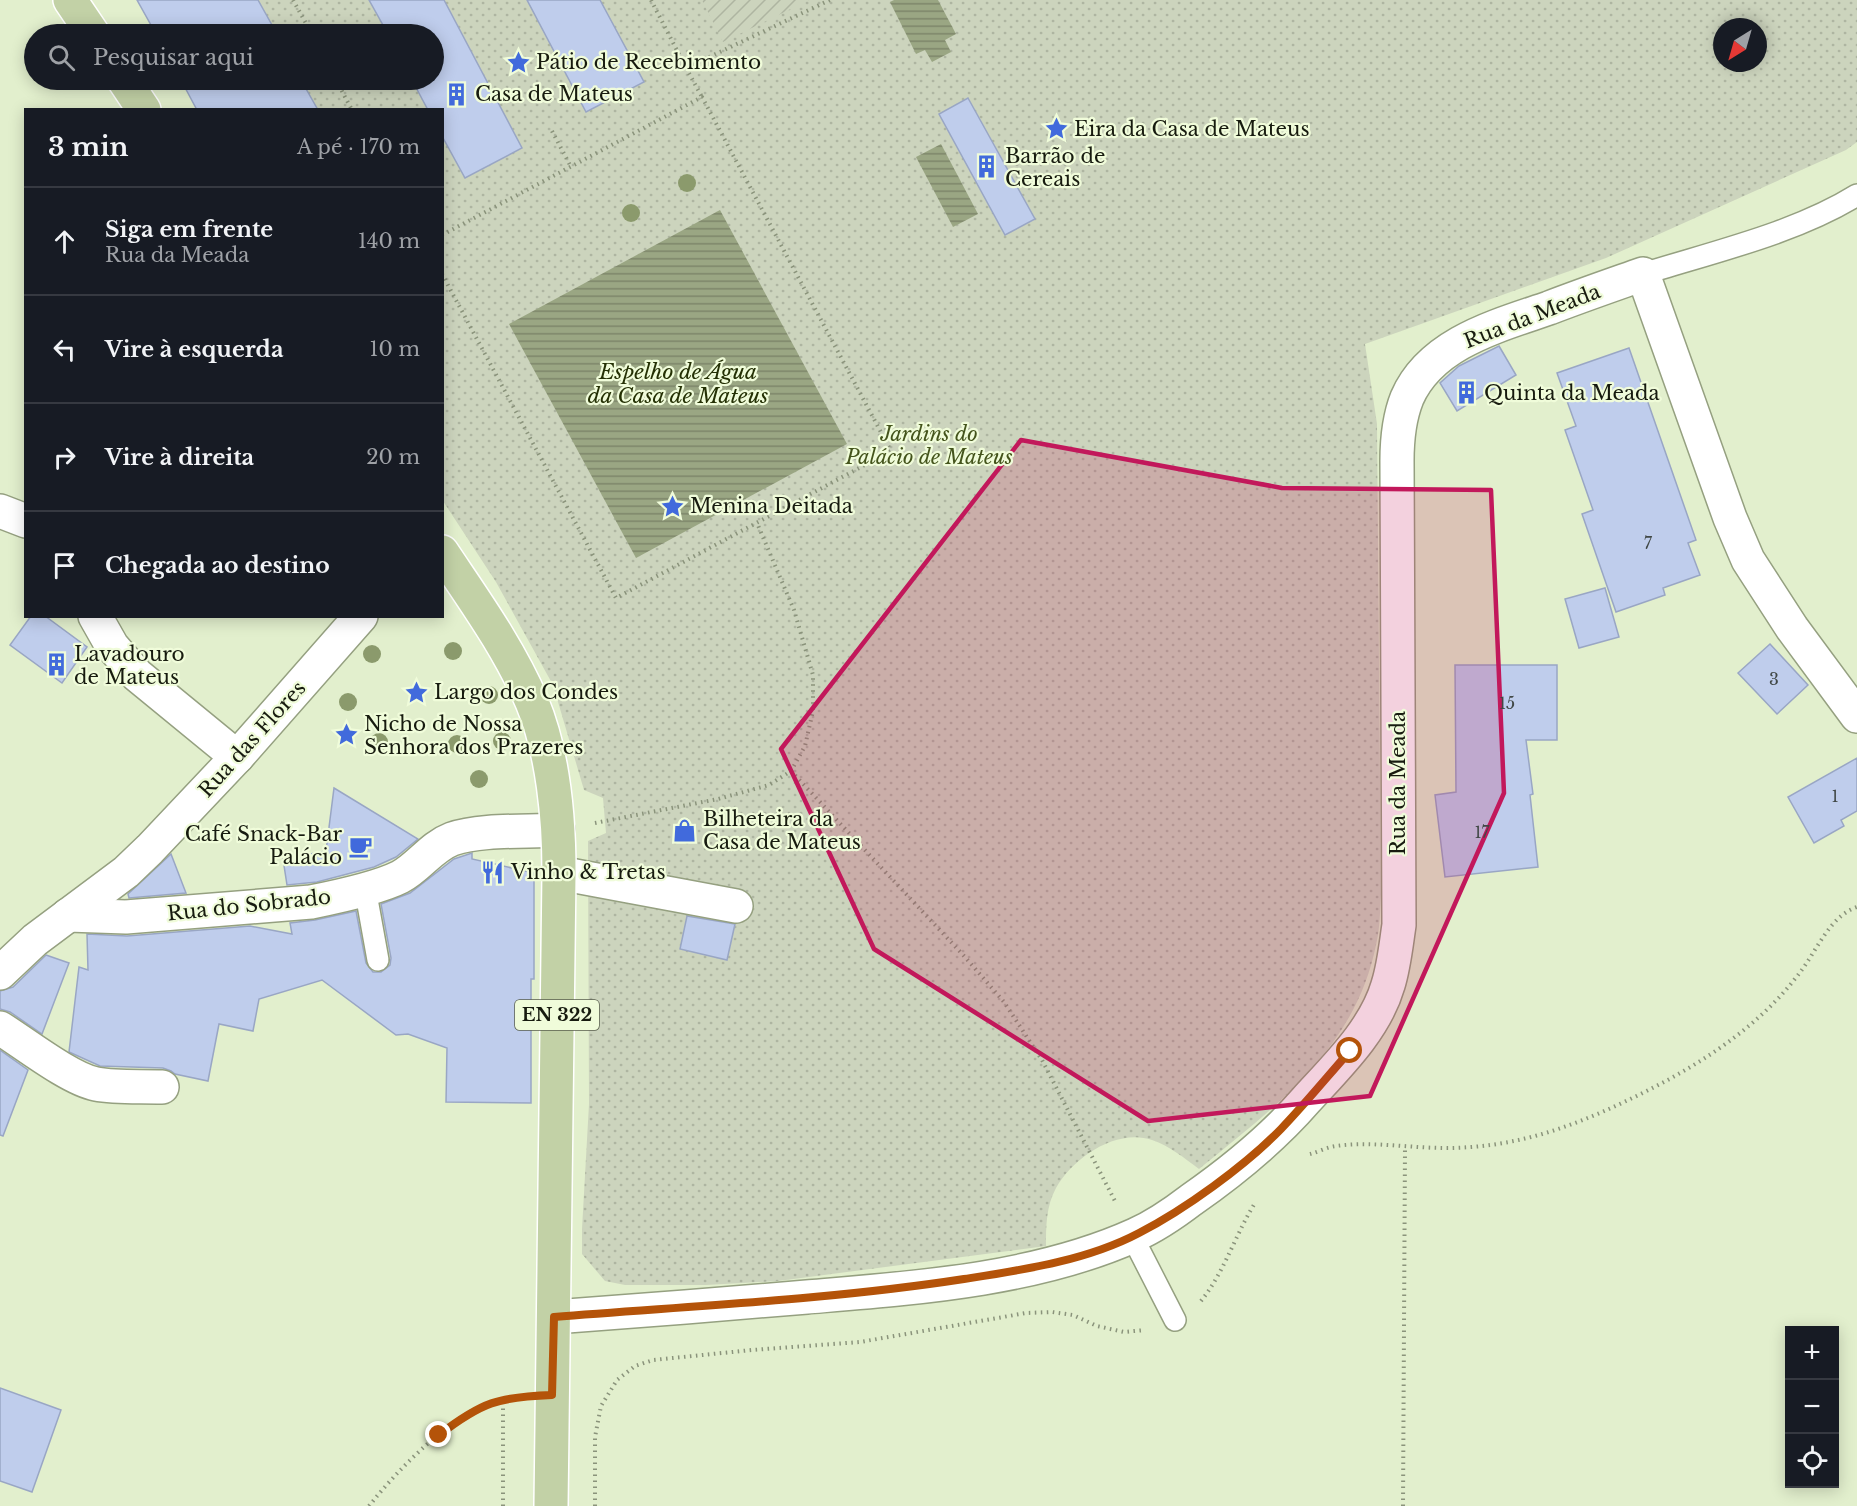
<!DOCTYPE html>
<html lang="pt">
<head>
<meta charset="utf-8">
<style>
  :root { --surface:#171b24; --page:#20242c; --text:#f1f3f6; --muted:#9ea1a6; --line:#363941 }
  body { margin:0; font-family:"Libre Baskerville",serif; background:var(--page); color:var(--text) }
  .controls { position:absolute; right:18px; bottom:18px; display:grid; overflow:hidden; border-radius:0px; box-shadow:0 3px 15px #0003 }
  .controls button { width:54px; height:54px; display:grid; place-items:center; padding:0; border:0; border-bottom:2px solid var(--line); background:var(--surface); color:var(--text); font:30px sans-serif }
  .compass { position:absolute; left:1713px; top:18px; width:54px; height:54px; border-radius:50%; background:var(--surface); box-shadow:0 3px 15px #0003; rotate:217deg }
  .stop { position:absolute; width:18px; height:18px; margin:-14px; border:4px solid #b45309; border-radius:50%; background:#fff }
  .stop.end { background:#b45309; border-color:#fff; box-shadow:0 2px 6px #0008 }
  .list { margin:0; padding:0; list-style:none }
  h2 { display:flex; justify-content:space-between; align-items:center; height:78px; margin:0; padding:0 24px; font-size:26px }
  h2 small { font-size:20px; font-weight:400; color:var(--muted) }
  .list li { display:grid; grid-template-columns:39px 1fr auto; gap:18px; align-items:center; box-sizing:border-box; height:108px; padding:0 24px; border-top:2px solid var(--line) }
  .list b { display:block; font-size:22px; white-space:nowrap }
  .list p { margin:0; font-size:20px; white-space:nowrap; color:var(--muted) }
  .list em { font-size:20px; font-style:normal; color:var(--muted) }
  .icon { flex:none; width:33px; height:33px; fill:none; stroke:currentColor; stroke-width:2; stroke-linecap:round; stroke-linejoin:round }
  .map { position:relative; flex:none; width:1857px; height:1506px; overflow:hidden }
  .search { position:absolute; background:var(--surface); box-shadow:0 3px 15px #0003; left:24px; top:24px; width:420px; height:66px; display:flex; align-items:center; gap:15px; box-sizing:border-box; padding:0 21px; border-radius:33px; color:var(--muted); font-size:22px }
  .panel { position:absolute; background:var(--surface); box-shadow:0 3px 15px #0003; left:24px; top:108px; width:420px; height:510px; border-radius:0px }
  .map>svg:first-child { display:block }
  .park { fill:url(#park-dots); fill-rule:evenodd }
  .garden { fill:url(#garden-furrows) }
  .water { fill:url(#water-rules) }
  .building { fill:#bfcdec; stroke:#99a6c4; stroke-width:1.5 }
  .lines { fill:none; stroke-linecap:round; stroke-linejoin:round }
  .lane-casing { stroke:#95a080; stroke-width:24 }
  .street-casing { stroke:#95a080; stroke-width:36 }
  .primary-casing { stroke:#fff; stroke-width:36 }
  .path { stroke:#8a937b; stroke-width:4; stroke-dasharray:1.5 4.5; stroke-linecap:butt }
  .lane { stroke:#fff; stroke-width:21 }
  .street { stroke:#fff; stroke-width:33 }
  .primary { stroke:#c2d1a6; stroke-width:33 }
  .tree { fill:#8b9a6c }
  .route { stroke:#b45309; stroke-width:8 }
  .marked { fill:#c2185b; fill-opacity:0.2; stroke:#c2185b; stroke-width:4.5; stroke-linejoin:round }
  .labels { text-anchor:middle; stroke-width:4.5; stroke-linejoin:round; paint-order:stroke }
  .number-label { font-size:16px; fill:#414846 }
  .shield { fill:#f0fcda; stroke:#585e4c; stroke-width:1.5 }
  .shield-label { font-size:18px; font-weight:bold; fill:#171b0f }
  .poi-label { font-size:20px; fill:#171b0f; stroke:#f0fcda; text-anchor:start }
  .street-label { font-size:20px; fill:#171b0f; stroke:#f0fcda }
  .park-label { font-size:20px; font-style:italic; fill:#44541c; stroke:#f0fcda }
  .water-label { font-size:21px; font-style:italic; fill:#243004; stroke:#f0fcda }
</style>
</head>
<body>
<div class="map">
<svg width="1857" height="1506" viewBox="0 0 1857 1506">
  <defs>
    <pattern id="park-dots" width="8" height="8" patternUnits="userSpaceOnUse" patternTransform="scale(1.5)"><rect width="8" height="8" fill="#ccd4bd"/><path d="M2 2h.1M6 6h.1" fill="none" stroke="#aeb5a1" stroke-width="1.8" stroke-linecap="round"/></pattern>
    <pattern id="garden-furrows" width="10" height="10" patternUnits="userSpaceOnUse" patternTransform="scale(1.5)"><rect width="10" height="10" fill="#ccd4bd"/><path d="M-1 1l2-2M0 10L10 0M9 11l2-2" fill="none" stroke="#aeb5a1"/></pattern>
    <pattern id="water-rules" width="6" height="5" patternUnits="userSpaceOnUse" patternTransform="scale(1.5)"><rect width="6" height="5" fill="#9aa683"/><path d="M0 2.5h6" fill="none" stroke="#7d866a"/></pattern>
  </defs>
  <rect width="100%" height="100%" fill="#e2efcd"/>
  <!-- park -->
  <path class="park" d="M 137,0 L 1857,0 L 1857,142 L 1846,150 L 1606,258 L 1365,344 L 1377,424 L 1381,895 C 1380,911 1380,929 1376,945 C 1355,1049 1276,1106 1199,1169 C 1184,1158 1170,1146 1152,1140 C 1116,1128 1073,1158 1056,1188 C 1046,1206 1046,1227 1046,1246 L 778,1281 L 706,1285 L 625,1285 L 605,1281 L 582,1254 L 582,1229 L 589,1104 L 588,841 L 606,833 L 603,798 L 584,790 L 553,685 L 496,582 L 443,501 L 442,110 L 197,109 L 181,80 L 434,80 L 434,34 L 156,34 ZM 1722,27 L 1758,27 L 1758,63 L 1722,63 Z"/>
  <!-- garden -->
  <path class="garden" d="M 702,0 L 809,0 L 723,42 Z"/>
  <!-- water -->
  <g class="water">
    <path d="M 894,0 L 938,0 L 956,34 L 945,40 L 951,52 L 932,62 L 925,50 L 916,54 L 890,2 Z"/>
    <path d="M 941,144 L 978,214 L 953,227 L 916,157 Z"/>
    <path d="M 720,210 L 847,444 L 636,558 L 509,324 Z"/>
  </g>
  <!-- building -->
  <g class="building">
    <path d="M 137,0 L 258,0 L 277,34 L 156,34 Z"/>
    <path d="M 369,0 L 444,0 L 522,148 L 465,178 L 442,136 L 442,110 L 428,110 L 412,80 L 434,80 L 434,34 L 388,34 Z"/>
    <path d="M 527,0 L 600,0 L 644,82 L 586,112 Z"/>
    <path d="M 181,80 L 301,80 L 318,110 L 197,110 Z"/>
    <path d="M 968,98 L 1035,219 L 1005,235 L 939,114 Z"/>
    <path d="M 1499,346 L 1516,375 L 1457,411 L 1440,383 L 1459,366 Z"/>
    <path d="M 1629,348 L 1696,540 L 1688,543 L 1700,575 L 1663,588 L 1665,595 L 1616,612 L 1582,514 L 1593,510 L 1565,430 L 1576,426 L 1557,373 Z"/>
    <path d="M 1605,588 L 1619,637 L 1579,648 L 1565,599 Z"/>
    <path d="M 31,616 L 45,616 L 87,647 L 62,683 L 10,645 Z"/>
    <path d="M 1770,644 L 1808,685 L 1777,714 L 1738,673 Z"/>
    <path d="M 1455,665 L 1557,665 L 1557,740 L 1526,740 L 1533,794 L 1530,795 L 1538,867 L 1445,877 L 1435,795 L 1456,792 Z"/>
    <path d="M 1857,758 L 1857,811 L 1841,820 L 1844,826 L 1814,843 L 1788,797 Z"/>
    <path d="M 334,788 L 418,839 L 396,857 L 374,867 L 317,882 L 287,885 L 283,859 L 326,851 Z"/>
    <path d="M 472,853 L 472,859 L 534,873 L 534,979 L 531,979 L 531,1103 L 446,1102 L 447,1048 L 408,1034 L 396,1035 L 322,980 L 259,999 L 253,1031 L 219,1024 L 208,1081 L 175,1074 L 171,1071 L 163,1068 L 100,1066 L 69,1052 L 79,967 L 88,970 L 87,934 L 127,936 L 250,926 L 292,934 L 290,923 L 315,920 L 356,911 L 366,963 L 373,972 L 381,972 L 390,965 L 391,958 L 381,904 L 410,893 L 454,859 Z"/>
    <path d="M 171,854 L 186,893 L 129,898 L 128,894 Z"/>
    <path d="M 687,916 L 735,924 L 727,960 L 680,949 Z"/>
    <path d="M 46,955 L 69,963 L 42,1034 L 10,1012 L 0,1009 L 0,991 L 13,987 Z"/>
    <path d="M 0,1050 L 28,1070 L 3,1136 L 0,1135 Z"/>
    <path d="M 0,1388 L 61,1410 L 32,1492 L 0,1481 Z"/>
  </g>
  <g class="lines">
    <defs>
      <g id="lane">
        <path d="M 1643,274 C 1713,252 1796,233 1857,195"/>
        <path d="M 365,888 L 378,960"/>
        <path d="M 1132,1236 L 1175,1320"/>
      </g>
      <g id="street">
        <path d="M 0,511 L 26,521"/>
        <path d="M 95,616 L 112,646 L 137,675 L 237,757"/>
        <path d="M 559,873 L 736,906"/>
        <path d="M 68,915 L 126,917 L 311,902 C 336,897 378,888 400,877 C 419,867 431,847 452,839 C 480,829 527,832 558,830"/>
        <path d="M 0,973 L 35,940 L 126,872 L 150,849 L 237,757 L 361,616"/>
        <path d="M 0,1028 C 24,1043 70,1079 96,1084 C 117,1088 140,1086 162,1087"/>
        <path d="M 554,1317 C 638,1311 723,1304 807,1297 C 915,1288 1035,1280 1135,1235 C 1155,1226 1174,1213 1191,1200 C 1234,1170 1272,1139 1306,1100 C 1336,1067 1375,1030 1388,985 C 1394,966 1396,945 1399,925 L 1397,461 C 1397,440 1399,418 1407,398 C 1431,343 1497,326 1549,308 C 1580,296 1612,285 1643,274 L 1730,518 L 1748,560 L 1792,628 L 1857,716"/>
      </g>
      <g id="primary">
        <path d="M 70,0 L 93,34"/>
        <path d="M 124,80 L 144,110"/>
        <path d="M 442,552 C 474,600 509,648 532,702 C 553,752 559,819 559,873 L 551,1506"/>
      </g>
    </defs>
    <!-- lane casing -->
    <use href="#lane" class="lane-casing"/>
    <!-- street casing -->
    <use href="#street" class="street-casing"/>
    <!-- primary casing -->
    <use href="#primary" class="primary-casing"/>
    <!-- path -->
    <g class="path">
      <path d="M 293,0 L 312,34"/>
      <path d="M 651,0 L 686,68 L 830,0"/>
      <path d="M 686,68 L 702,97"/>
      <path d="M 336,80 L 352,110"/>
      <path d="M 552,131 L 571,167"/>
      <path d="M 442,235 L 702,97 L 891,451 L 616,598 L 442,274"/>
      <path d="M 791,771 L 965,957 L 1004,1002 L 1042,1060 L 1116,1203"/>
      <path d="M 595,823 L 718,799 L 769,785 L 791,771 L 805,746 L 813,711 L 813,675 L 794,610 L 757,523"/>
      <path d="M 1310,1154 C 1318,1152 1327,1147 1336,1146 C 1371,1141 1409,1148 1445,1148 C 1510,1148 1565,1130 1624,1102 C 1690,1071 1757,1031 1801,971 C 1817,950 1830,916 1857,907"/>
      <path d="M 1201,1301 C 1225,1271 1235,1235 1255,1203"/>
      <path d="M 369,1506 C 396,1472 430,1438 466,1414 C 481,1405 497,1401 514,1397"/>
      <path d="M 503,1506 L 503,1399"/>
      <path d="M 595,1506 L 595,1437 L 601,1406 L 617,1380 L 635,1366 L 653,1360 L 752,1350 L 860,1342 L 1026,1313 L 1052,1312 L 1073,1315 L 1097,1326 L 1124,1332 L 1145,1330"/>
      <path d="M 1403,1506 L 1405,1147"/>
    </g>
    <!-- lane -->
    <use href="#lane" class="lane"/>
    <!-- street -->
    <use href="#street" class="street"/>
    <!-- primary -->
    <use href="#primary" class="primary"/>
  </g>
  <!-- trees -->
  <g class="tree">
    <circle cx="687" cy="183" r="9"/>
    <circle cx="631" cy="213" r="9"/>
    <circle cx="453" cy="651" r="9"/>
    <circle cx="372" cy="654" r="9"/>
    <circle cx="489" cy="695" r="9"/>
    <circle cx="348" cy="702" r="9"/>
    <circle cx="502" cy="741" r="9"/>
    <circle cx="379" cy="742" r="9"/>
    <circle cx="457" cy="744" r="9"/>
    <circle cx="479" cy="779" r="9"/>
  </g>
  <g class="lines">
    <!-- route -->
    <path class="route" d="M 439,1435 C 482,1402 498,1397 552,1395 L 554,1317 C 690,1306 828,1300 964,1279 C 1022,1270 1086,1261 1139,1233 C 1184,1210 1245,1166 1281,1129 C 1305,1104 1327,1077 1350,1051"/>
  </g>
  <!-- marked area -->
  <path class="marked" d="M 1021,440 L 1282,488 L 1491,490 L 1504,793 L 1370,1096 L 1148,1121 L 874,949 L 781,749 Z"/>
  <!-- icons -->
  <defs>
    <symbol id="sight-bare" viewBox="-9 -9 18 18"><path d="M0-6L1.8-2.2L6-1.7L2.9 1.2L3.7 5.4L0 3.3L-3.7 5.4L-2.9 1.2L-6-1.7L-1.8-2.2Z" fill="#416adc" stroke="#f0fcda" stroke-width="2.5" paint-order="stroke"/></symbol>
    <symbol id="building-bare" viewBox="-9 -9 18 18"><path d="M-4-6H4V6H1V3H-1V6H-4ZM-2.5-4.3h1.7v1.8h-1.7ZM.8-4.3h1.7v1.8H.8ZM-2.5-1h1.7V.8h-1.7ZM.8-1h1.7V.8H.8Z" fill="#416adc" stroke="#f0fcda" stroke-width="2.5" paint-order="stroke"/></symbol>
    <symbol id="shop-bare" viewBox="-9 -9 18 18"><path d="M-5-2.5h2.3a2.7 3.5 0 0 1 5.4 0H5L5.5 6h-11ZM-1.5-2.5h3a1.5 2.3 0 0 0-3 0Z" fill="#416adc" stroke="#f0fcda" stroke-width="2.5" paint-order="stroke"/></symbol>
    <symbol id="cafe-bare" viewBox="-9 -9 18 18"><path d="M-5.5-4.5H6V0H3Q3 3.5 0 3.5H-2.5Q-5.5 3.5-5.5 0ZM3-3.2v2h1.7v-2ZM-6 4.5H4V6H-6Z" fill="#416adc" stroke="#f0fcda" stroke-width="2.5" paint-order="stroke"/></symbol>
    <symbol id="restaurant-bare" viewBox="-9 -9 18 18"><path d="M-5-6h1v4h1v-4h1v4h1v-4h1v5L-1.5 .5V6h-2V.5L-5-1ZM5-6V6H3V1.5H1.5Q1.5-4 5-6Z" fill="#416adc" stroke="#f0fcda" stroke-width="2.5" paint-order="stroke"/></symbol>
  </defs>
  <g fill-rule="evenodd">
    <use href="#sight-bare" x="502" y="46" width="33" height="33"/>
    <use href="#building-bare" x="440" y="78" width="33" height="33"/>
    <use href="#sight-bare" x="1040" y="112" width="33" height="33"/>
    <use href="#building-bare" x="970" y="150" width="33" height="33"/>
    <use href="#building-bare" x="1450" y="376" width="33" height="33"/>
    <use href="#sight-bare" x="656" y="490" width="33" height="33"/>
    <use href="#building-bare" x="40" y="648" width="33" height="33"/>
    <use href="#sight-bare" x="400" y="676" width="33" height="33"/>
    <use href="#sight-bare" x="330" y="718" width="33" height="33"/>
    <use href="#shop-bare" x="668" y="814" width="33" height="33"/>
    <use href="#cafe-bare" x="344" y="830" width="33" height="33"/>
    <use href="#restaurant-bare" x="476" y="856" width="33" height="33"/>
  </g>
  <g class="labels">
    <!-- number labels -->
    <g class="number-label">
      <text x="1648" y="549">7</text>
      <text x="1774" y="685">3</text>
      <text x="1507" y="709">15</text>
      <text x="1835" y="802">1</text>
      <text x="1482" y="838">17</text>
    </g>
    <!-- shield labels -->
    <rect class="shield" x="515" y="1000" width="84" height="30" rx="4.5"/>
    <g class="shield-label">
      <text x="557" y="1021">EN 322</text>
    </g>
    <!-- poi labels -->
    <g class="poi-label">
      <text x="536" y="69">Pátio de Recebimento</text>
      <text x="475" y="101">Casa de Mateus</text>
      <text x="1074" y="136">Eira da Casa de Mateus</text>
      <text x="1005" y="163">Barrão de<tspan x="1005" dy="23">Cereais</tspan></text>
      <text x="1484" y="400">Quinta da Meada</text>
      <text x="690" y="513">Menina Deitada</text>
      <text x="74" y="661">Lavadouro<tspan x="74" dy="23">de Mateus</tspan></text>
      <text x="434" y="699">Largo dos Condes</text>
      <text x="364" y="731">Nicho de Nossa<tspan x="364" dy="23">Senhora dos Prazeres</tspan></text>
      <text x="703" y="826">Bilheteira da<tspan x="703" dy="23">Casa de Mateus</tspan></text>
      <text x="342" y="841" text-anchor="end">Café Snack-Bar<tspan x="342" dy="23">Palácio</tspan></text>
      <text x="511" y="879">Vinho &amp; Tretas</text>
    </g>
    <!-- street labels -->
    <g class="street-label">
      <text transform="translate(1532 316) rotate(-21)" y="7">Rua da Meada</text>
      <text transform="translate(252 739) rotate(-48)" y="7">Rua das Flores</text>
      <text transform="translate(1398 783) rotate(-90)" y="7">Rua da Meada</text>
      <text transform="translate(249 905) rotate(-6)" y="7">Rua do Sobrado</text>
    </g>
    <!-- park labels -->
    <g class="park-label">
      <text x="929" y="441">Jardins do<tspan x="929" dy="23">Palácio de Mateus</tspan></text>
    </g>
    <!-- water labels -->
    <g class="water-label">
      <text x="678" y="379">Espelho de Água<tspan x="678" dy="24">da Casa de Mateus</tspan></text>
    </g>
  </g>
</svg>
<div class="controls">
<button>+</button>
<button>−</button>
<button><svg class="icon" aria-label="locate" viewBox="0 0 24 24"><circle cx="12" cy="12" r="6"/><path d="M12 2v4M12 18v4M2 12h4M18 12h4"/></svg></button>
</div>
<svg class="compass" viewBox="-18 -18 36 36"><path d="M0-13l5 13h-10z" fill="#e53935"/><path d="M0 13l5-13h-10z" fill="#9ea1a6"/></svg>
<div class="stop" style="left:1350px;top:1051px"></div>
<div class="stop end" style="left:439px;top:1435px"></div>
<div class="search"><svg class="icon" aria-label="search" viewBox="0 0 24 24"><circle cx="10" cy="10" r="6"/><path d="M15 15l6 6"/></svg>Pesquisar aqui</div>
<section class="panel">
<h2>3 min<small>A pé · 170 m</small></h2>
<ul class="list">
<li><svg class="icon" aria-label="ahead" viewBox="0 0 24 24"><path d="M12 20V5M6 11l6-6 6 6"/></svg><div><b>Siga em frente</b><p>Rua da Meada</p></div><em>140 m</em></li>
<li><svg class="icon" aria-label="left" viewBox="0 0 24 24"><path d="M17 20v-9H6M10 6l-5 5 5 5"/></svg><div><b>Vire à esquerda</b></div><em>10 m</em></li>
<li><svg class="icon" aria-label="right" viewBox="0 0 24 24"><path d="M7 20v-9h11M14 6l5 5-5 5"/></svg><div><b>Vire à direita</b></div><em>20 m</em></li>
<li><svg class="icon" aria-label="arrive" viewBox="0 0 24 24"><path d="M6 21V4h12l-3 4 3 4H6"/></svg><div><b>Chegada ao destino</b></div></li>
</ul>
</section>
</div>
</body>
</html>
